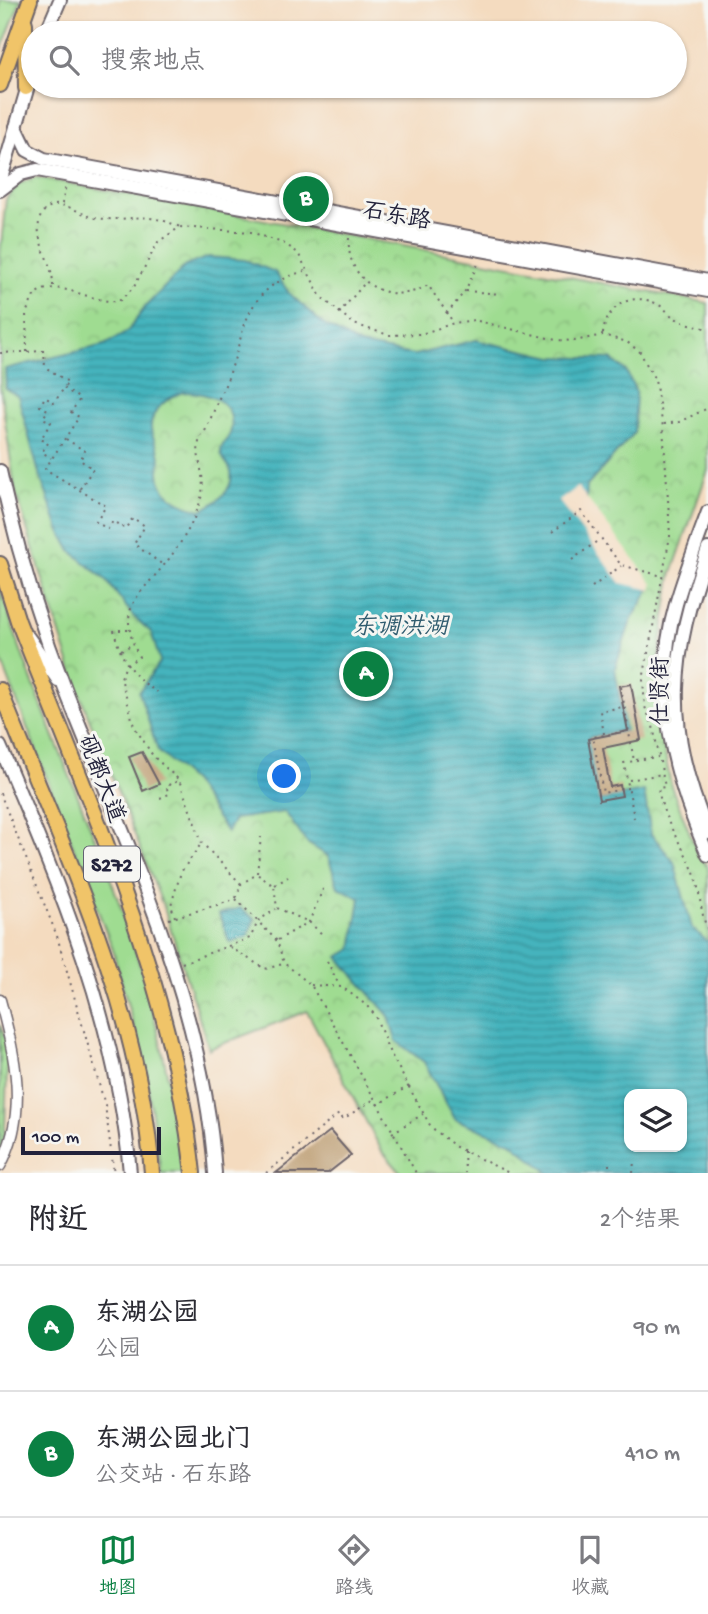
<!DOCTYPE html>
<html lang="zh">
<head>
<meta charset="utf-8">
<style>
  :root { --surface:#fff; --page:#f7f7f7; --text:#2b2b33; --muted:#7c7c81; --line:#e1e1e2; --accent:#0b8043 }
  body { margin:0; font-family:"Gochi Hand","LXGW WenKai TC",sans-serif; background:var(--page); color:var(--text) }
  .controls { position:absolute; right:21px; bottom:21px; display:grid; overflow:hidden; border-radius:14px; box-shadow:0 2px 5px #0004 }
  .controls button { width:63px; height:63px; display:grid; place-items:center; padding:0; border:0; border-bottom:2px solid var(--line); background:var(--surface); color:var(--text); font:35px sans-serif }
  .scale { position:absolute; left:21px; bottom:18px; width:140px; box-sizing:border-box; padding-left:7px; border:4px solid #22223b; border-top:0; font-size:19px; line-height:24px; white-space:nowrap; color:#22223b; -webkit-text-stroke:5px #f6f6f2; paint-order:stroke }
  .you { position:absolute; left:285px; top:777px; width:24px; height:24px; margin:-18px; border:5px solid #fff; border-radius:50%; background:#1a73e8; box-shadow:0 0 0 10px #1a73e833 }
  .badge { display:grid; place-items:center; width:46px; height:46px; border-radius:50%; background:var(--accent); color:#fff; font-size:23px; font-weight:700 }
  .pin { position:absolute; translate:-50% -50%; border:4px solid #fff; box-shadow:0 2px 7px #0006 }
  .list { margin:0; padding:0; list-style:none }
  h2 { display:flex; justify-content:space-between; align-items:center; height:91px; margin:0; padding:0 28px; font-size:30px }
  h2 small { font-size:23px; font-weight:400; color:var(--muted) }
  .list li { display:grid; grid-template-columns:46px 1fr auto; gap:21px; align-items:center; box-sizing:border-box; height:126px; padding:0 28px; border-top:2px solid var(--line) }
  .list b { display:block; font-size:26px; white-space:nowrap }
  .list p { margin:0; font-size:23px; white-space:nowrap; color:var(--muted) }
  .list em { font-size:23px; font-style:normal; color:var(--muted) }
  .icon { flex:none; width:38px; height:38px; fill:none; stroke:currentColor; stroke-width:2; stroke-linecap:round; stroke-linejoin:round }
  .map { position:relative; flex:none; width:708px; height:1173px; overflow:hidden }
  .search { position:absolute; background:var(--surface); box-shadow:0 2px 5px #0004; left:21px; right:21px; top:21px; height:77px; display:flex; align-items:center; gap:18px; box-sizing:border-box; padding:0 24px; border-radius:38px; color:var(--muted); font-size:26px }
  .sheet { height:343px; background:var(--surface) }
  nav { display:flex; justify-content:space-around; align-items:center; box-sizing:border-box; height:98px; border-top:2px solid var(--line); background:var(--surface); font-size:19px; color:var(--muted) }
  nav a { display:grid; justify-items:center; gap:4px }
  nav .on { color:var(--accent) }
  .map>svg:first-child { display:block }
  .green { fill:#9fdc91; stroke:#607f66; stroke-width:2 }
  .park { fill:url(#park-crowns); stroke:#607f66; stroke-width:2; fill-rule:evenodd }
  .water { fill:url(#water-rules); stroke:#346b7c; stroke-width:2; fill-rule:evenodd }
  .pier { fill:#f4dbbf }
  .building { fill:#c0a178 }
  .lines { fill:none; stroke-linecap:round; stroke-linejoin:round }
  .minor-casing { stroke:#6c6369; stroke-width:13 }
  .tertiary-casing { stroke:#6c6369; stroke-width:16 }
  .primary-casing { stroke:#6c6369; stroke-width:18 }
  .path { stroke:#6c6369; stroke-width:2; stroke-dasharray:2 5; stroke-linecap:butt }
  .minor { stroke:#fff; stroke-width:10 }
  .tertiary { stroke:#fff; stroke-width:12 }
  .primary { stroke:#f0c469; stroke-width:14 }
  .labels { text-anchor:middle; stroke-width:6; stroke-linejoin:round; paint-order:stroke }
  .shield { fill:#f6f6f2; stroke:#626272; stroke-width:2 }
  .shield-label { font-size:21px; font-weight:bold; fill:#22223b }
  .street-label { font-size:23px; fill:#22223b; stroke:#f6f6f2 }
  .water-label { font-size:24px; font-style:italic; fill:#305c6f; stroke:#f6f6f2 }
</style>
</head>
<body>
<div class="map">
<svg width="708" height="1173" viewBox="0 0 708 1173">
  <defs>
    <pattern id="park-crowns" width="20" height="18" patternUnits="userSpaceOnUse" patternTransform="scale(1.75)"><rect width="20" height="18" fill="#9fdc91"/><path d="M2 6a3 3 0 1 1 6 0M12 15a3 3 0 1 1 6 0" fill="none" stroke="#89bc7e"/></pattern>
    <pattern id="water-rules" width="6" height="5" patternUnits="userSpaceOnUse" patternTransform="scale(1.75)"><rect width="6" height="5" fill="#45b4bd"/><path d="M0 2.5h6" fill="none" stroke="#39929b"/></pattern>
  </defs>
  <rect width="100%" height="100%" fill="#f6f6f2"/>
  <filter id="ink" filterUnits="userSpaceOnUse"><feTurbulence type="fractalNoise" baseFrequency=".0143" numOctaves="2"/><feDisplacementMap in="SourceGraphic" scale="14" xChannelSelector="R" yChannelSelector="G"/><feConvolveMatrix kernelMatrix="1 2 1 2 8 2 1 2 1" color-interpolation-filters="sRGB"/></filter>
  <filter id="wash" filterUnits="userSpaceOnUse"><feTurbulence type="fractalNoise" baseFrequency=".00686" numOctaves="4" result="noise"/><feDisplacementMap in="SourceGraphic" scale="28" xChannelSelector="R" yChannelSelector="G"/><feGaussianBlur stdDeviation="1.57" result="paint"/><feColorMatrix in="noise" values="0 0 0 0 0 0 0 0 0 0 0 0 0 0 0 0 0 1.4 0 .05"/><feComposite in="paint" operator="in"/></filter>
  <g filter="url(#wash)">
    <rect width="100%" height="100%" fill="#f4dbbf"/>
    <!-- green -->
    <g class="green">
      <path d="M 0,0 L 21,0 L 0,53 Z"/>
      <path d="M 0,587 C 36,708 93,820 132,940 C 157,1016 174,1094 182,1173 L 161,1173 L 145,1069 L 112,947 L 0,657 Z"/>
    </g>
    <!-- park -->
    <g class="park">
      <path d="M 35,177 L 708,303 L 708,470 L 671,576 L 658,663 L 660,727 L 671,786 L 697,851 L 708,868 L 708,1173 L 401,1173 L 382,1151 L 307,1011 L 209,1049 L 165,911 L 76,685 L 15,490 L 0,386 L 0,255 L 6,199 L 19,184 ZM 629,1094 L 682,1094 L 682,1147 L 629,1147 Z"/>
      <path d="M 0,1025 L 8,1044 L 4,1152 L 0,1158 Z"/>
    </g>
    <!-- water -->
    <g class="water">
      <path d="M 208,257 L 245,260 L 275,272 L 289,293 L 323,324 L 360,345 L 414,355 L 476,340 L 553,357 L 611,359 L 626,371 L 636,392 L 634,433 L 587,486 L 586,502 L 651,587 L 631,621 L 615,668 L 625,731 L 589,737 L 600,799 L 644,791 L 651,834 L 674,862 L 692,928 L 708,942 L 708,1173 L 549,1173 L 511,1142 L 455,1119 L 424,1062 L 396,1041 L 389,1016 L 338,957 L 352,949 L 360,898 L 338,887 L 328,856 L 307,843 L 285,812 L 234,819 L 227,832 L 192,781 L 158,751 L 139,692 L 160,661 L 151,632 L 134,617 L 106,580 L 71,551 L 59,529 L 38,470 L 18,396 L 6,389 L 5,369 L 104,345 L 127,332 L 146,306 L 185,266 ZM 183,392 C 206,392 236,400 231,430 C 230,438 222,443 221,450 C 220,458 227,462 230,469 C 237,488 216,504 201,510 C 182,505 160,496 159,473 C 159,467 161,458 159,452 C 157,443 150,435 151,426 C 151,409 169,397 183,392 ZM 629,1094 L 682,1094 L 682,1147 L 629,1147 Z"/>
      <path d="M 240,908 L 255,919 L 248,936 L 230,943 L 219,914 Z"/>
    </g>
    <!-- pier -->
    <path class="pier" d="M 578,487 L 653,584 L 652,590 L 621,583 L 559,501 Z"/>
    <g id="blocks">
      <!-- building -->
      <g class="building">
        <path d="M 631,684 L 641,740 L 603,748 L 610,787 L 620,785 L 622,796 L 599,800 L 588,739 L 628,731 L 619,686 Z"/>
        <path d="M 142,752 L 159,784 L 143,791 L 129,757 Z"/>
        <path d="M 330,1131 L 351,1155 L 328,1173 L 276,1173 Z"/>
      </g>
    </g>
  </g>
  <g filter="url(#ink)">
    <use href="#blocks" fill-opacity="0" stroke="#6c6369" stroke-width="2"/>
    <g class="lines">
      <defs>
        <path id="minor" d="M 0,1000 C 15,1056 29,1113 0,1166"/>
        <g id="tertiary">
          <path d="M 46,33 L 60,0"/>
          <path d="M 16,127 L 27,150 L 44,159 L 708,281"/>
          <path d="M 0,182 L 33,69"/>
          <path d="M 0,190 L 21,174 L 37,170 L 708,291"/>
          <path d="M 0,471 C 16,546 39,622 67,694 C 128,849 204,1004 215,1173"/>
          <path d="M 708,512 C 697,542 685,573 676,604 C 651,689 673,776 708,855"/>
          <path d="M 708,549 C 670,657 663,724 708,833"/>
          <path d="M 28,637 L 58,680"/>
          <path d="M 0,746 C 58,883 118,1023 130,1173"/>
        </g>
        <g id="primary">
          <path d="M 25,23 L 26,88"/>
          <path d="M 0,85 L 30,0"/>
          <path d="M 0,564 L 18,621 C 88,801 172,979 193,1173"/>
          <path d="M 0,690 C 62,848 139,1001 152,1173"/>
        </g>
      </defs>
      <!-- minor casing -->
      <use href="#minor" class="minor-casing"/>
      <!-- tertiary casing -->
      <use href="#tertiary" class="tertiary-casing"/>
      <!-- primary casing -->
      <use href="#primary" class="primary-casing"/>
      <!-- path -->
      <g class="path">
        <path d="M 62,204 L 66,185"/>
        <path d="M 349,238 C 345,282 391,308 428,285 L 453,322"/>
        <path d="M 53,286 C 54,263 33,241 40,218 C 42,212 48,206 55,205 C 68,203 83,216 96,218 C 132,223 140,209 180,227"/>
        <path d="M 466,291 L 501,294"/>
        <path d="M 339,313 L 364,284"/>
        <path d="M 447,314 L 465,291 L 479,262"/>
        <path d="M 603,334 C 606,305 633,290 659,305 C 666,309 670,316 677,319 C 686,325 698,324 708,330"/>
        <path d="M 27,352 L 26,313 L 35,294 C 59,277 91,304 119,301 L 134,287 L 158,242 L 180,227 L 251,232 L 285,244 L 298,253 L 321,297 L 354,324 L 372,330 L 389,335 L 421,334 L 454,323 L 474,320 L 556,340 L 574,341 L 603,335 L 627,342 L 640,352 L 655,380 L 663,427 L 668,499 L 670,536 L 643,680 L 645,707 L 653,726 L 665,787 L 658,788 C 665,827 679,837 693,870 C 701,890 699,911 708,930"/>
        <path d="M 0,353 L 44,351 L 45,367 L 68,382 L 54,403 L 45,397 L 40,406 L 48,410 L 43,418 L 51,422 L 41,439 L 48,443 L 42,452 L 51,458"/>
        <path d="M 64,388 L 80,399 L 71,412 L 79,417 L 45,469 L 106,506 L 96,522 L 108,529 L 113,521 L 125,529 L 133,518 L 145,526 L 134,544 L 163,565"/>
        <path d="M 664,424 L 679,422 L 708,408"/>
        <path d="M 66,439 L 85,451 L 80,460 L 93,469 L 79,490"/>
        <path d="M 552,532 L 581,511 L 621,565 L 662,576"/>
        <path d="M 572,560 L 600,539"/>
        <path d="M 592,587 L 621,566"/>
        <path d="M 128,630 L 114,630 C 120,659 133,677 157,692"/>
        <path d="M 121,650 L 132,645"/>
        <path d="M 621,687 L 634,761 L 624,763 L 634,818"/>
        <path d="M 604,734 L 600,711 L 623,707"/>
        <path d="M 636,760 L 658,757"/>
        <path d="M 629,780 L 662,774"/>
        <path d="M 628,788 L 603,793 L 593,737 L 628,731"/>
        <path d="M 0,793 L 57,936 L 105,1105 L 114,1173"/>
        <path d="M 160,798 L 169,794 L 166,786 L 178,781"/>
        <path d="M 257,873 L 261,837"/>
        <path d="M 241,884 L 202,843 L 179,780 L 153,756 L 134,726 L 121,678 L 126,665 L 139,657 C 116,607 136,599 165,564 C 179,546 192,527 199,505 C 209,476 195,463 199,442 C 200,436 204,434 206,429 C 213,414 218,399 225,385 C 248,332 238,290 305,271"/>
        <path d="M 275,885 L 288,877"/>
        <path d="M 236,898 L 241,884 L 257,874 L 274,886 L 277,908 L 309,922 L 324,936"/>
        <path d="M 236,899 L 277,941 L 284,963 L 311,985 L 416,1173"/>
        <path d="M 175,917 L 171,905 L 181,872 L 201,844"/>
        <path d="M 169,919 L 234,900"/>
        <path d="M 278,940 L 309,922 L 323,889"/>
        <path d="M 230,947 L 265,969 L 283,964"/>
        <path d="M 327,961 L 339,985"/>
        <path d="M 182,963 L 250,938 L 259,920 L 276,909"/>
        <path d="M 311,985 L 342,987 L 366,1005 L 375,1015 L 388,1049 L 431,1127 L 456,1147 L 509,1173"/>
        <path d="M 377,1105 L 409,1086"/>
        <path d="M 392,1133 L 423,1114"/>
        <path d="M 464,1151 L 465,1173"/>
        <path d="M 266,1173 L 339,1114 L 343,1119 L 373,1100"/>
        <path d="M 609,1173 L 609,1161"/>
        <path d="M 633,1173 L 634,1161"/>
      </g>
      <!-- minor -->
      <use href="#minor" class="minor"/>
      <!-- tertiary -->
      <use href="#tertiary" class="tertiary"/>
      <!-- primary -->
      <use href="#primary" class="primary"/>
    </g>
  </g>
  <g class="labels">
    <!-- shield labels -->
    <rect class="shield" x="84" y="846.5" width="56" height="35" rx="5"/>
    <g class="shield-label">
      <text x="112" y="871">S272</text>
    </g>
    <!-- street labels -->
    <g class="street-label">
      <text transform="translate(397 214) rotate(10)" y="8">石东路</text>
      <text transform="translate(659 691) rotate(-90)" y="8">仕贤街</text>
      <text transform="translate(103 778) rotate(69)" y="8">砚都大道</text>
    </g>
    <!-- water labels -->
    <g class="water-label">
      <text x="400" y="633">东调洪湖</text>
    </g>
  </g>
</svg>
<div class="controls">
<button><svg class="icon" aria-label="layers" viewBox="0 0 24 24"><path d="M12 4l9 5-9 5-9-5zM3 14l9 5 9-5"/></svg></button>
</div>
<div class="scale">100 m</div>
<div class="you"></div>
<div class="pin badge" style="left:366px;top:674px">A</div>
<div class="pin badge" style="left:306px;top:199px">B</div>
<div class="search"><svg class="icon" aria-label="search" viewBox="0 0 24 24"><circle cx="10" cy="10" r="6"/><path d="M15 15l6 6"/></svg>搜索地点</div>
</div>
<section class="sheet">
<h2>附近<small>2个结果</small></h2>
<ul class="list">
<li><span class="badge">A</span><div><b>东湖公园</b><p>公园</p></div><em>90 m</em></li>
<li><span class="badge">B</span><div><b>东湖公园北门</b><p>公交站 · 石东路</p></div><em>410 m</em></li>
</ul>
</section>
<nav>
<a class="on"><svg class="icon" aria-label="map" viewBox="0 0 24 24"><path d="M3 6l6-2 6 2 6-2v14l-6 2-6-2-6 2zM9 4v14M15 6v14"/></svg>地图</a>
<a><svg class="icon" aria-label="directions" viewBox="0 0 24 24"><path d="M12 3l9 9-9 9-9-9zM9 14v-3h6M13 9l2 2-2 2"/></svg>路线</a>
<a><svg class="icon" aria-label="saved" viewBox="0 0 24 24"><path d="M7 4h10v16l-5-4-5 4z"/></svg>收藏</a>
</nav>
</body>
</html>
